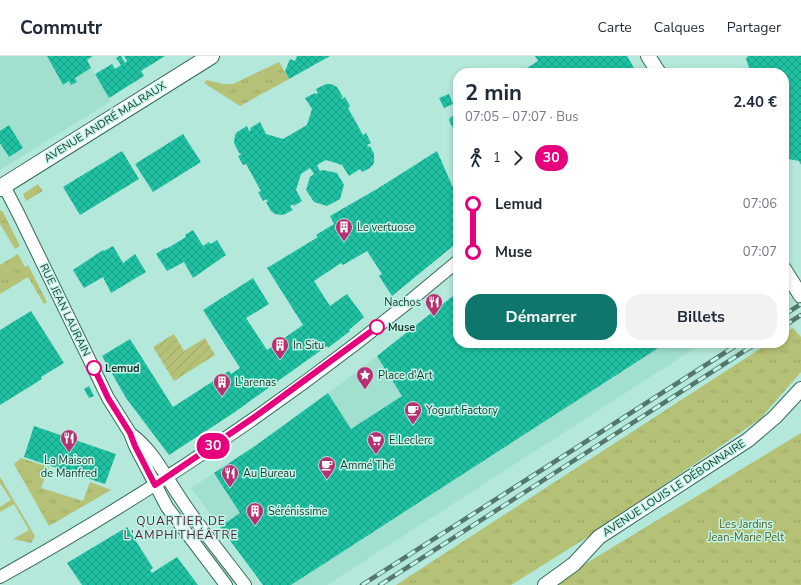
<!DOCTYPE html>
<html lang="fr">
<meta charset="utf-8">
<style>
:root{--surface:#fff;--page:#f2f2f3;--text:#1f2937;--muted:#747a83;--line:#e0e1e3;--accent:#0f766e}
body{margin:0;font-family:"Nunito Sans",sans-serif;background:var(--page);color:var(--text);height:100vh;display:flex;flex-direction:column;font-size:15px;white-space:nowrap}
*{box-sizing:border-box;margin:0}
p{font-size:13px;color:var(--muted)}
.icon{flex:none;width:22px;height:22px;fill:none;stroke:currentColor;stroke-width:2;stroke-linecap:round;stroke-linejoin:round}
.map{position:relative;flex:1;overflow:hidden}
.drawer{position:absolute;left:453px;top:12px;width:336px;height:280px;display:flex;flex-direction:column;background:var(--surface);border-radius:16px;box-shadow:0 2px 6px #0003}
.drawer>*{flex:none}
.badge{padding:0 8px;border-radius:13px;font-size:14px;line-height:26px}
.map>.badge{position:absolute;translate:-50% -50%;box-shadow:0 0 0 2px #fff}
.legs{display:flex;align-items:center;gap:6px;height:44px;padding:0 12px;font-size:13px}
.legs p{margin-inline-start:auto}
.overview{display:flex;align-items:center;justify-content:space-between;height:68px;padding:0 12px}
h1{font-size:22px;font-weight:700;line-height:30px}
.action{display:flex;gap:8px;margin-top:auto;padding:8px 12px}
.action a{flex:1;height:46px;border-radius:16px;background:var(--accent);color:#fff;font-size:16px;font-weight:700;line-height:46px;text-align:center}
.action a+a{background:var(--page);color:var(--text)}
ul{padding:0 12px;list-style:none}
li{display:flex;align-items:center;gap:14px;height:48px;font-size:15px}
li i{display:grid;place-items:center;width:6px;height:100%;margin:0 5px;background:currentColor}
li i::after{content:'';width:10px;height:10px;margin:-5px;border:3px solid;border-radius:50%;background:var(--surface)}
li p{margin-inline-start:auto}
li:first-child i{background:linear-gradient(#0000 50%,currentColor 0)}
li:last-child i{background:linear-gradient(currentColor 50%,#0000 0)}
header{display:flex;align-items:center;gap:24px;box-sizing:border-box;height:56px;padding:0 20px;background:var(--surface);border-bottom:1px solid var(--line)}
header strong{font-size:19px}
nav{display:flex;gap:22px;margin-inline-start:auto;font-size:14px}
.map>svg:first-child{display:block}
.built{fill:#a1e0cf}
.grass{fill:url(#grass-tufts)}
.garden{fill:url(#garden-furrows)}
.building{fill:url(#building-cross-hatch)}
.lines{fill:none;stroke-linecap:round;stroke-linejoin:round}
.minor-casing{stroke:#386a5d;stroke-width:14}
.tertiary-casing{stroke:#386a5d;stroke-width:16}
.secondary-casing{stroke:#386a5d;stroke-width:18}
.minor{stroke:#fff;stroke-width:12}
.tertiary{stroke:#fff;stroke-width:14}
.secondary{stroke:#fff;stroke-width:16}
.rail-casing{stroke:#55766d;stroke-width:4.5}
.rail{stroke:#c0f6e7;stroke-width:3;stroke-dasharray:9;stroke-linecap:butt}
.line-1-casing{stroke:#fff;stroke-width:9}
.line-1{stroke:#e6007e;stroke-width:6}
.stop-1-dot{fill:#fff;stroke:#e6007e;stroke-width:2}
.labels{text-anchor:middle;dominant-baseline:central;stroke-width:3;stroke-linejoin:round;paint-order:stroke}
.street-label{font-size:11px;fill:#1f342f;stroke:#c0f6e7}
.poi-label{font-size:11px;fill:#1f342f;stroke:#c0f6e7;text-anchor:start}
.stop-label{font-size:11px;font-weight:bold;fill:#1f342f;stroke:#c0f6e7;text-anchor:start}
.park-label{font-size:11px;fill:#555c26;stroke:#c0f6e7}
.neighbourhood-label{font-size:12px;letter-spacing:1px;fill:#591836;stroke:#c0f6e7}
</style>
<header>
<strong>Commutr</strong>
<nav><a>Carte</a><a>Calques</a><a>Partager</a></nav>
</header>
<div class="map">
<svg width="801" height="529" viewBox="0 0 801 529">
<defs>
<pattern id="grass-tufts" width="24" height="20" patternUnits="userSpaceOnUse"><rect width="24" height="20" fill="#b5c176"/><path d="M3 7l-1-3M5 7V3M7 7l1-3M15 17l-1-3M17 17v-4M19 17l1-3" fill="none" stroke="#9ba666"/></pattern>
<pattern id="garden-furrows" width="10" height="10" patternUnits="userSpaceOnUse"><rect width="10" height="10" fill="#b5c176"/><path d="M-1 1l2-2M0 10L10 0M9 11l2-2" fill="none" stroke="#9ba666"/></pattern>
<pattern id="building-cross-hatch" width="8" height="8" patternUnits="userSpaceOnUse"><rect width="8" height="8" fill="#20c1a3"/><path d="M0 0l8 8M0 8l8-8" fill="none" stroke="#1b9e85"/></pattern>
</defs>
<rect width="100%" height="100%" fill="#b3e8da"/>
<path class="built" d="M0,0H84L111,45L0,114Z
M458,236V287H703L327,529H263L191,432L255,390L317,346L377,300Z"/>
<path class="grass" d="M279,6L289,23L240,50L204,27L207,24L223,28H233Z
M38,128L43,135L26,145L23,138Z
M0,154L3,156L20,190L15,193L0,168Z
M18,198L25,211L28,209L47,246L44,248L28,221L0,238V209Z
M793,272L801,281V316L760,363L591,479L511,529H396L769,287H784V277Z
M801,377V529H557L585,508Z
M21,402L49,411L41,432L83,445L90,426L111,434L49,470L14,408Z
M0,421L35,480L31,487L13,483L29,474L14,448L0,456V451L11,444L0,427Z"/>
<path class="garden" d="M174,278L184,295L205,282L215,299L174,325L153,291Z"/>
<path class="building" d="M47,0H93L87,4L91,12L75,22L77,26L71,29L69,25L63,29Z
M119,0H121L125,7L127,5L124,0H165L141,15L144,20L109,42L95,18L112,8L115,13L121,9L116,2Z
M297,0H330L289,23L285,15L290,3L295,5Z
M535,0H627L637,17H519L538,5Z
M748,0H801V109L799,105L784,102V17H751L746,3Z
M326,28H331L337,31L343,41L341,42L342,43L345,41L350,50L348,52L363,79L366,77L371,87L367,89L368,91L370,90L374,98V107L370,112L362,116L360,113L349,120L342,109L326,104L317,109L320,115L323,114L337,117L344,129L340,143L327,150L314,146L306,134L310,121L314,118L310,112L301,118L296,134L302,145L294,150L293,148L290,150L293,154L283,159L275,158L271,155L266,146H268L266,143L263,145L258,136L261,135L246,108L243,109L238,100L241,98V97H239L234,87L235,79L237,76L247,70L249,75L251,74L250,72L260,66L266,78L283,83L307,69L312,53L305,42L315,37L316,38L318,37L316,33Z
M449,38L453,48L444,52L439,42Z
M458,56V83L449,64L450,62Z
M9,69L23,92L9,101L0,87V75Z
M183,78L201,106L153,136L135,108Z
M122,95L139,123L80,159L63,131Z
M437,95L458,143V186L392,240L379,220L382,218L367,195L343,209L341,207L314,225L330,250L347,238L364,261L349,274L350,275L328,292L327,290L232,358L169,399L126,342L102,300L130,283L173,351L229,315L231,318L240,312L203,254L253,222L269,248L246,262L267,294L303,269L267,212L318,181L316,179L334,168L330,160L377,133Z
M193,174L203,190L209,186L211,188L217,184L226,199L193,222L184,206L167,215L156,198L165,192L166,193L186,181L185,179Z
M113,190L123,207L135,198L146,216L111,237L103,221L84,232L73,214L103,194L104,195Z
M458,236V287H666L291,529H263L220,471L240,457L214,417L255,390L328,337L351,373L402,340L377,300Z
M31,255L64,307L41,321L42,323L0,349V274Z
M89,330L94,340L89,342L84,333Z
M34,370L116,398L105,428L24,401Z
M127,471L153,512L150,514L152,517L177,501L198,529H82L67,507Z"/>
<g class="lines">
<g class="minor-casing">
<path id="minor" d="M4,130L19,159L108,342L130,377L135,390L167,451L226,529
M131,378C153,394 164,418 179,440C199,471 223,500 245,529
M0,521C162,431 317,325 458,205"/>
</g>
<g class="tertiary-casing">
<path id="tertiary" d="M648,0L659,17
M784,213L801,240
M545,529L574,508L599,481L748,384L775,361L801,333"/>
</g>
<g class="secondary-casing">
<path id="secondary" d="M0,132L211,0"/>
</g>
<use href="#minor" class="minor"/>
<use href="#tertiary" class="tertiary"/>
<use href="#secondary" class="secondary"/>
<g class="rail-casing">
<path id="rail" d="M784,259L801,248
M784,270L801,259
M362,529L740,287
M380,529L757,287"/>
</g>
<use href="#rail" class="rail"/>
</g>
<g class="lines">
<g class="line-1-casing">
<path id="line-1" d="M94,312L108,342L130,377L135,390L155,429L256,360L377,271"/>
</g>
<use href="#line-1" class="line-1"/>
</g>
<defs>
<g id="building-pin" transform="scale(0.9)"><path d="M0 17L-7.5 6A9.5 9.5 0 1 1 7.5 6Z" fill="#b73071" stroke="#c0f6e7"/><path d="M-4-6H4V6H1V3H-1V6H-4ZM-2.5-4.3h1.7v1.8h-1.7ZM.8-4.3h1.7v1.8H.8ZM-2.5-1h1.7V.8h-1.7ZM.8-1h1.7V.8H.8Z" fill="#fff"/></g>
<g id="restaurant-pin" transform="scale(0.9)"><path d="M0 17L-7.5 6A9.5 9.5 0 1 1 7.5 6Z" fill="#b73071" stroke="#c0f6e7"/><path d="M-5-6h1v4h1v-4h1v4h1v-4h1v5L-1.5 .5V6h-2V.5L-5-1ZM5-6V6H3V1.5H1.5Q1.5-4 5-6Z" fill="#fff"/></g>
<g id="sight-pin" transform="scale(0.9)"><path d="M0 17L-7.5 6A9.5 9.5 0 1 1 7.5 6Z" fill="#b73071" stroke="#c0f6e7"/><path d="M0-6L1.8-2.2L6-1.7L2.9 1.2L3.7 5.4L0 3.3L-3.7 5.4L-2.9 1.2L-6-1.7L-1.8-2.2Z" fill="#fff"/></g>
<g id="cafe-pin" transform="scale(0.9)"><path d="M0 17L-7.5 6A9.5 9.5 0 1 1 7.5 6Z" fill="#b73071" stroke="#c0f6e7"/><path d="M-5.5-4.5H6V0H3Q3 3.5 0 3.5H-2.5Q-5.5 3.5-5.5 0ZM3-3.2v2h1.7v-2ZM-6 4.5H4V6H-6Z" fill="#fff"/></g>
<g id="supermarket-pin" transform="scale(0.9)"><path d="M0 17L-7.5 6A9.5 9.5 0 1 1 7.5 6Z" fill="#b73071" stroke="#c0f6e7"/><path d="M-6-5.5h2.5l.6 2H6L4.5 2H-2.5L-4.4-4H-6ZM-1.5 3.2a1.3 1.3 0 1 0 .1 0ZM3 3.2a1.3 1.3 0 1 0 .1 0Z" fill="#fff"/></g>
</defs>
<g fill-rule="evenodd">
<use href="#building-pin" x="344" y="171"/>
<use href="#restaurant-pin" x="434" y="246"/>
<use href="#building-pin" x="280" y="289"/>
<use href="#sight-pin" x="365" y="319"/>
<use href="#building-pin" x="222" y="326"/>
<use href="#cafe-pin" x="413" y="354"/>
<use href="#restaurant-pin" x="69" y="382"/>
<use href="#supermarket-pin" x="376" y="384"/>
<use href="#cafe-pin" x="327" y="409"/>
<use href="#restaurant-pin" x="230" y="417"/>
<use href="#building-pin" x="255" y="455"/>
</g>
<g class="stop-1-dot">
<circle cx="377" cy="271" r="7"/>
<circle cx="94" cy="312" r="7"/>
</g>
<g class="labels">
<g class="street-label">
<text transform="translate(105 66) rotate(-32)">AVENUE ANDRÉ MALRAUX</text>
<text transform="translate(65 254) rotate(64)">RUE JEAN LAURAIN</text>
<text transform="translate(674 432) rotate(-33)">AVENUE LOUIS LE DÉBONNAIRE</text>
</g>
<g class="poi-label">
<text x="357" y="171">Le vertuose</text>
<text x="421" y="246" text-anchor="end">Nachos</text>
<text x="293" y="289">In Situ</text>
<text x="378" y="319">Place d'Art</text>
<text x="235" y="326">L'arenas</text>
<text x="426" y="354">Yogurt Factory</text>
<text x="389" y="384">E.Leclerc</text>
<text x="69" y="404" text-anchor="middle">La Maison<tspan x="69" dy="13">de Manfred</tspan></text>
<text x="340" y="409">Ammé Thé</text>
<text x="243" y="417">Au Bureau</text>
<text x="268" y="455">Sérénissime</text>
</g>
<g class="stop-label">
<text x="388" y="271">Muse</text>
<text x="105" y="312">Lemud</text>
</g>
<g class="park-label">
<text x="746" y="468">Les Jardins<tspan x="746" dy="13">Jean-Marie Pelt</tspan></text>
</g>
<g class="neighbourhood-label">
<text x="181" y="465">QUARTIER DE<tspan x="181" dy="14">L'AMPHITHÉÂTRE</tspan></text>
</g>
</g>
</svg>
<b class="badge" style="left:213px;top:390px;background:#e6007e;color:#fff">30</b>
<section class="drawer">
<div class="overview"><div><h1>2 min</h1><p>07:05 – 07:07 · Bus</p></div><b>2.40 €</b></div>
<div class="legs"><svg class="icon" aria-label="walk" viewBox="0 0 24 24"><circle cx="13" cy="4" r="2"/><path d="M13 8l-2 6 4 7M11 14l-3 7M7 12l3-4h3l4 4"/></svg>1<svg class="icon" aria-label="forward" viewBox="0 0 24 24"><path d="M9 5l7 7-7 7"/></svg><b class="badge" style="background:#e6007e;color:#fff">30</b></div>
<ul>
<li><i style="color:#e6007e"></i><b>Lemud</b><p>07:06</p></li>
<li><i style="color:#e6007e"></i><b>Muse</b><p>07:07</p></li>
</ul>
<div class="action"><a>Démarrer</a><a>Billets</a></div>
</section>
</div>
